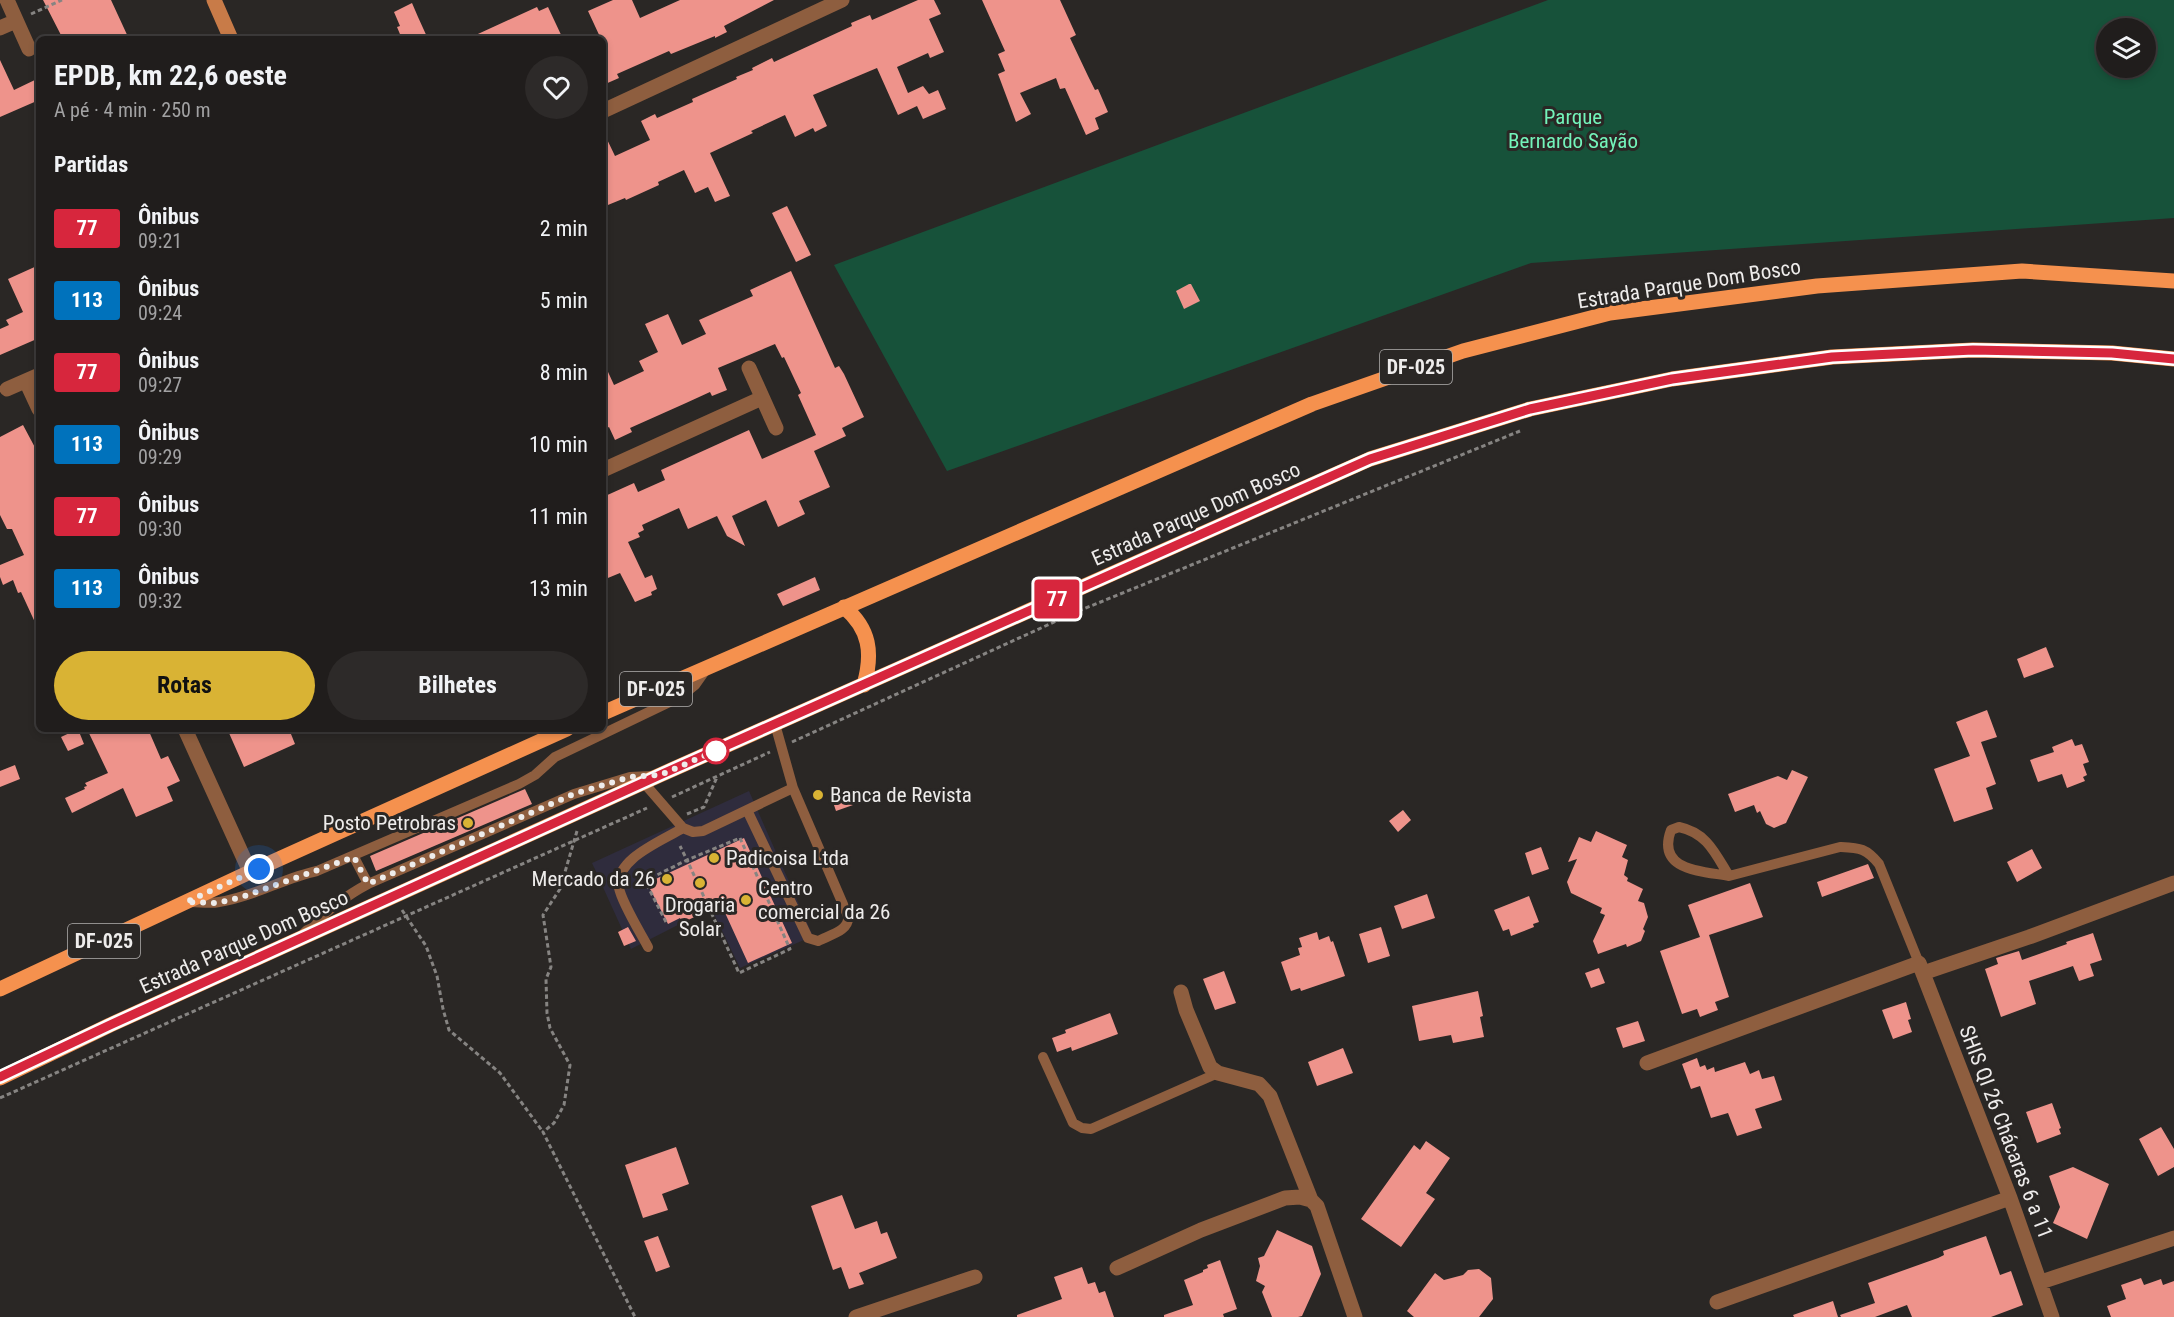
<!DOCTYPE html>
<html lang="pt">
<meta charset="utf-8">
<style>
:root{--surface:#201d1c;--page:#2d2a29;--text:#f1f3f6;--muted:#a2a2a3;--line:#3d3b3b;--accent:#d9b334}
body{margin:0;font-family:"Roboto Condensed",sans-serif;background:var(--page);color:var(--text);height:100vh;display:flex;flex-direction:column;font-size:22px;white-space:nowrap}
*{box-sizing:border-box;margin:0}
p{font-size:20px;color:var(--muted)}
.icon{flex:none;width:33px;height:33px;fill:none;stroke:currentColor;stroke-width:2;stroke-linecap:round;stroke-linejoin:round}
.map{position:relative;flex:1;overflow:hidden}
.details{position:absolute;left:36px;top:36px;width:570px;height:696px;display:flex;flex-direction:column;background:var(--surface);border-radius:9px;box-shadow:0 3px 9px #0003,0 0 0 2px var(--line)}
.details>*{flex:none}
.badge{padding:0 12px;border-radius:4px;font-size:21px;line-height:39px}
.controls{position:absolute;left:2096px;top:18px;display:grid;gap:12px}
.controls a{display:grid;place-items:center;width:60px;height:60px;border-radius:50%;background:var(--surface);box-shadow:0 3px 9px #0003,0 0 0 2px var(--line);font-size:30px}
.you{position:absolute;width:30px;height:30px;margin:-15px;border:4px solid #fff;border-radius:50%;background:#1a73e8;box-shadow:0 0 0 9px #1a73e833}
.map>.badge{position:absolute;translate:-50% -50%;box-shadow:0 0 0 3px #fff}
h2{padding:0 18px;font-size:22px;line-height:54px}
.round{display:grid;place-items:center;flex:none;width:63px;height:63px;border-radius:32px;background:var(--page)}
.summary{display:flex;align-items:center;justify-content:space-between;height:102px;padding:0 18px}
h1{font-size:28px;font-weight:700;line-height:45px}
.cta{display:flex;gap:12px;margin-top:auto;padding:12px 18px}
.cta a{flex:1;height:69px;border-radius:36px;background:var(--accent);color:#111;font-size:24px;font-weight:700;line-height:69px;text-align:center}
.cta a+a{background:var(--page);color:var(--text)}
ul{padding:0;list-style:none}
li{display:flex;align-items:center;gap:18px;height:72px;padding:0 18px}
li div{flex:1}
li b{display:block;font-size:22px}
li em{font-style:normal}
li .badge{min-width:66px;font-weight:700;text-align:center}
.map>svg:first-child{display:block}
.commercial{fill:#2f2c3d}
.green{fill:#17523a;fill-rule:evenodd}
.building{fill:#ee938b}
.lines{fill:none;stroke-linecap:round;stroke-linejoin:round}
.path{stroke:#868482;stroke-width:3;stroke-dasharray:4.5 3;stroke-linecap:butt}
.lane{stroke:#8e5e3f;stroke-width:10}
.street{stroke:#8e5e3f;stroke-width:15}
.secondary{stroke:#c87b48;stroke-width:15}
.primary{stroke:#f5914e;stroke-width:15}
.line-casing{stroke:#fff;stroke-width:14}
.line{stroke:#d7263d;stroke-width:9}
.walk{stroke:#eeeceb;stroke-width:6;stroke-dasharray:0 10.8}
.stop-dot{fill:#fff;stroke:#d7263d;stroke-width:3}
.poi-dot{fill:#d9b334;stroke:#2a2725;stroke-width:2}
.labels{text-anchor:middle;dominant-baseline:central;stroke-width:6;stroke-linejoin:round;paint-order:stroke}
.shield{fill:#2a2725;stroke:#b3b1b0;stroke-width:1.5}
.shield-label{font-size:20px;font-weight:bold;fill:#eeeceb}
.park-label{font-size:21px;fill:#73f3ba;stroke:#2a2725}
.street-label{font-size:21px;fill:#eeeceb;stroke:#2a2725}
.poi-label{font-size:21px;fill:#eeeceb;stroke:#2a2725;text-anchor:start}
</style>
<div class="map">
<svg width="2174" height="1317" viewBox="0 0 2174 1317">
<rect width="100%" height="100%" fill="#2a2725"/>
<path class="commercial" d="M749,791L813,936L740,968L711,908L631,949L592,863Z"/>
<path class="green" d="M1548,0H2174V218L1531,263L947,471L834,265ZM2106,28H2145V68H2106Z"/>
<path class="building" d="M43,0H111L129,39H63Z
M613,0H632L640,18L680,0H774L724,26L727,32L715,38V36L671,54L669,51L617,74L619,78L603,85V39H601L588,11Z
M918,0H934L941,14L929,19L944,52L930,58L928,53L897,67L908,93L923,86L929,94L938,90L946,109L923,119L917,106L898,115L877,68L813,95L827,126L815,132L813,128L795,137L785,115L751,131L753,133L710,153L730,196L715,202L708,187L695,193L684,170L658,182L659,185L626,200L625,198L603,207V131L615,156L650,140L641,121L655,114L657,118L693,102L692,99L737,79L736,77L753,70L752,68L772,58L774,62L852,26L851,23L870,15L872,20Z
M982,0H1060L1076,35L1070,38L1088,76L1095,90L1098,89L1108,112L1095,118L1099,129L1086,135L1065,88L1060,89L1056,78L1020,93L1031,114L1016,122L998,74L1005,71L998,54L1005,51Z
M412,3L418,17L428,39H402L397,27L400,26L394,12Z
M537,7L539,11L548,7L563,39H467Z
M0,60L14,90L39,78V100L0,117Z
M787,206L811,255L796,262L772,213Z
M39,265V338L0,355V329L9,325L6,320L23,312L8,279Z
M791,271L835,368L839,366L844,374L864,417L842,428L846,436L814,451L830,487L799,501L805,514L778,527L766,500L732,516L745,546L727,536L717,516L688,529L679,508L642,525L644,530L638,533L640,537L628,542L645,578L652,575L657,589L651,592L652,595L635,602L620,573L603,580V497L634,483L638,492L665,480L661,470L749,430L762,459L816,435L798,395L801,393L784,357L782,358L775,344L718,368L727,390L712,396L710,392L686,403L630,428L632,432L615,440L609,427L603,430V361L614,385L644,371L639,361L658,352L645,324L668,314L682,345L706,334L699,320L753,296L750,290Z
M1189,284H1191L1200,301L1184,309L1176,291Z
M23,425L39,455V631L21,592L18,593L13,580L3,585L0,577V565L24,555L12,529H7L0,515V437Z
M815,577L820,590L783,606L777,594Z
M2046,647L2054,667L2024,678L2017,659Z
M1987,710L1997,737L1981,742L1996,784L1986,788L1993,809L1954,822L1934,769L1970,756L1956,722Z
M78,729L84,744L68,751L61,737Z
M87,729H148L161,759L168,756L180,781L167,787L173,801L136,817L123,788L72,813L65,798L85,789L84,787L87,786L85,783L108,773Z
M235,729H289L295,744L244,767L229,733Z
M2072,739L2075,746L2082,744L2089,762L2083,764L2087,775L2083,777L2085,781L2067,788L2062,774L2038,782L2030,760L2054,752L2052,747Z
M15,765L20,779L0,787V771Z
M1792,770L1808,777L1786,823L1774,828L1766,824L1760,811L1757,813L1754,805L1735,812L1728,794L1778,776L1787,780Z
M525,789L532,804L376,871L370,856Z
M847,791L853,805L836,811L831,796Z
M1403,810L1411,820L1398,832L1389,821Z
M1596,831L1627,845L1622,857L1628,860L1624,875L1628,878L1627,881L1643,889L1638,901L1644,903L1648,917L1643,929L1645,931L1641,941L1627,947L1626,944L1598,954L1593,941L1605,915L1600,913L1602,908L1571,893L1567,882L1577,859L1568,862L1579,837L1591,842Z
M744,838L792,943L748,963L721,904L682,923L680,918L668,924L647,883Z
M1541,847L1549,869L1532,875L1525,853Z
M2032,849L2042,868L2017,882L2007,862Z
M1868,864L1874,878L1822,897L1817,882Z
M1750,883L1763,917L1709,935L1729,997L1715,1002L1718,1010L1700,1017L1697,1009L1682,1014L1660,951L1700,937L1688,905Z
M1427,894L1435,918L1402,929L1394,906Z
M1529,896L1539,922L1533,924L1534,927L1511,936L1509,929L1503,931L1494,910Z
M628,927L636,941L624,946L618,932Z
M1381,927L1390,956L1368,963L1359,934Z
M1317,932L1319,940L1329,936L1331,942L1333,941L1345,976L1301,991L1300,988L1291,991L1281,962L1300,955L1298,948L1302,947L1299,938Z
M2093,933L2102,960L2090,964L2094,976L2079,981L2073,966L2029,981L2036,1004L2001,1017L1985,969L1998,964L1996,958L2019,951L2022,960L2067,944L2066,942Z
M1599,968L1605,983L1591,988L1585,973Z
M1224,971L1236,1003L1215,1010L1203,979Z
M1478,991L1483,1016L1480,1017L1484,1037L1453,1043L1451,1035L1419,1041L1412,1006Z
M1906,1002L1911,1019L1908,1020L1912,1032L1893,1039L1882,1010Z
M1110,1013L1118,1034L1072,1051L1071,1047L1057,1052L1052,1038L1066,1033L1065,1030Z
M1638,1021L1645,1041L1623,1048L1616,1028Z
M1343,1048L1353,1073L1317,1086L1308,1062Z
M1697,1058L1700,1067L1705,1065L1707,1070L1714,1067L1715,1072L1745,1062L1750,1074L1759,1070L1762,1079L1774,1076L1782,1100L1755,1109L1762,1128L1737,1136L1728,1113L1711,1118L1700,1086L1691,1089L1682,1064Z
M2052,1103L2061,1128L2059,1129L2061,1134L2037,1143L2026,1112Z
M2161,1127L2174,1149V1167L2158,1176L2139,1139Z
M1426,1141L1450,1158L1426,1193L1435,1199L1401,1247L1361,1219L1414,1145L1420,1150Z
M676,1147L689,1184L662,1194L668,1210L643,1218L625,1165Z
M2073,1167L2109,1184L2087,1239L2053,1223L2060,1207L2049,1176Z
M842,1195L855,1229L877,1221L881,1234L887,1232L897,1258L859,1273L864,1284L849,1289L841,1267L833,1270L811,1206Z
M1277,1230L1312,1246L1321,1274L1302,1316L1298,1317H1272L1262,1292L1265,1286L1256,1281L1260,1266L1258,1258L1264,1256Z
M658,1236L670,1267L656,1272L644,1241Z
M1986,1236L2000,1275L2011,1271L2023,1305L1991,1317H1912L1907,1305L1875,1317H1841L1840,1315L1875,1303L1868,1283L1938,1258L1944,1255L1943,1251Z
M1220,1260L1237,1309L1223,1314L1224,1317H1164V1315L1193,1305L1184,1280L1203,1272V1270L1208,1268L1207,1265Z
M1082,1267L1088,1284L1095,1282L1099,1293L1105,1291L1114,1317H1017V1315L1062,1299L1054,1277Z
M1479,1269L1491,1278L1493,1299L1479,1317H1414L1407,1311L1435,1273L1444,1280L1463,1275L1468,1270Z
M2141,1278L2144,1285L2161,1279L2163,1285L2174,1281V1317H2111L2107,1306L2126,1299L2121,1285Z
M1833,1301L1838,1317H1794L1793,1315Z"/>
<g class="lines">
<path class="path" d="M31,14L62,0
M792,742L1076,612L1520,431
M672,797L770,752
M687,814L704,807L717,777
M577,831L560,889L543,915L551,967L546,979L547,1013L550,1028L570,1065L564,1105L554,1123L543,1132L635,1317
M740,838L790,949L739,973L687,860Z
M562,882L605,878
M402,910L426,946L437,976L443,1009L449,1030L500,1073L543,1132
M666,922L645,881L687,860L680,846
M0,1098L647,808"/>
<path class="lane" d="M644,783L683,828L693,832L703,831L793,788
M747,810L808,938L818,941C829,935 850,931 848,916L793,788L775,724
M1679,827C1707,833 1715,853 1729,876C1702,871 1656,871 1671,830Z
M354,857L368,884L574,794L630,777L651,776
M1729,876L1840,847C1860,848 1866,848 1879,864L1919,963
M191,902C200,902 210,904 219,902C253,897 284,878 317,871L519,784L535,775L555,757L680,697L695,685L707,668
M304,933C324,913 343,897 368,884
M648,947C640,932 622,903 619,888C614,859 662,841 683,828
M1043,1057L1073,1123L1082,1128L1091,1129L1218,1073"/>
<path class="street" d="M7,0L29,49
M0,28L16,21
M603,111L842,0
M749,368L776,428
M26,381L39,409
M7,389L39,375
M603,470L762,398
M185,729L250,872
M1923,973L2029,937L2174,883
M1181,992L1186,1010L1210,1067L1218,1073L1259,1084L1270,1096L1311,1200L1317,1206L1355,1317
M1647,1063L1919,963L2010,1198L2052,1317
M1117,1268L1201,1230L1285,1198L1300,1197L1311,1200
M2041,1282L2174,1238
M1717,1302L2010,1198
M856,1317L975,1277"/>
<path class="secondary" d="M214,0L231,39"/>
<path class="primary" d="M844,607C870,629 873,653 864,685
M603,713L1312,404L1463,351L1610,313L1817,286L2022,271L2174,281
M0,989L250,872L567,729
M0,1078L110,1025L660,775L1370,459L1530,409L1672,379L1832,357L1973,350L2112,353L2174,359"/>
</g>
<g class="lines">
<g class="line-casing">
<path id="line" d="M0,1077L110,1025L660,775L1370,459L1530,409L1672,379L1832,357L1973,350L2112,353L2174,359"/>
</g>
<use href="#line" class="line"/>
<path class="walk" d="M259,869L186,902L217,903L242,897L354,857L368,884L574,794L630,777L660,775L718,750L716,751"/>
</g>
<circle class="stop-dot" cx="716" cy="751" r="12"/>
<g class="poi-dot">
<circle cx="818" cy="795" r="6"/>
<circle cx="468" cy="823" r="6"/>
<circle cx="714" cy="858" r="6"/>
<circle cx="667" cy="879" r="6"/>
<circle cx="700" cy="883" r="6"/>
<circle cx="746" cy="900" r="6"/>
</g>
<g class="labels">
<g class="shield">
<rect x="1380" y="350" width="72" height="34" rx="4.5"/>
<rect x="620" y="672" width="72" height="34" rx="4.5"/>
<rect x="68" y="924" width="72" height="34" rx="4.5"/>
</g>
<g class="shield-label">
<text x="1416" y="367">DF-025</text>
<text x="656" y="689">DF-025</text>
<text x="104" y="941">DF-025</text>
</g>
<g class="park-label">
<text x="1573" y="117">Parque<tspan x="1573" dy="24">Bernardo Sayão</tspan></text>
</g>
<g class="street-label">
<text transform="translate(1689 284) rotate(-9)">Estrada Parque Dom Bosco</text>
<text transform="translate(1196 514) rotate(-24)">Estrada Parque Dom Bosco</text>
<text transform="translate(244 942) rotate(-24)">Estrada Parque Dom Bosco</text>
<text transform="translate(2006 1132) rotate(69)">SHIS QI 26 Chácaras 6 a 11</text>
</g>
<g class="poi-label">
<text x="830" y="795">Banca de Revista</text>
<text x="456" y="823" text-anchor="end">Posto Petrobras</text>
<text x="726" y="858">Padicoisa Ltda</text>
<text x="655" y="879" text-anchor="end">Mercado da 26</text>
<text x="758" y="888">Centro<tspan x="758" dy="24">comercial da 26</tspan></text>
<text x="700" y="905" text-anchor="middle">Drogaria<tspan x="700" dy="24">Solar</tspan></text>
</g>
</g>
</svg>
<div class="controls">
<a><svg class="icon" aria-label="layers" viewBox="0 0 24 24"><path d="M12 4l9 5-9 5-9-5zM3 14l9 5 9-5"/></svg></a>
</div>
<div class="you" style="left:259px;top:869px"></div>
<b class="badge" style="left:1057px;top:599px;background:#d7263d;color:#fff">77</b>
<section class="details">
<div class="summary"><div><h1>EPDB, km 22,6 oeste</h1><p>A pé · 4 min · 250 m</p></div><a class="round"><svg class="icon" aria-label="heart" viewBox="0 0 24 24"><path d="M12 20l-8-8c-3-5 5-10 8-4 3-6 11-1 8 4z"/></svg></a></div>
<h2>Partidas</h2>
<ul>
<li><span class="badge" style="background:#d7263d;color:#fff">77</span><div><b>Ônibus</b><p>09:21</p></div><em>2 min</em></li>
<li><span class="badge" style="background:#0072bc;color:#fff">113</span><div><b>Ônibus</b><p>09:24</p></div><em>5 min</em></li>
<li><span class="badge" style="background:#d7263d;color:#fff">77</span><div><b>Ônibus</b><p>09:27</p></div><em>8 min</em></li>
<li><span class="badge" style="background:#0072bc;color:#fff">113</span><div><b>Ônibus</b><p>09:29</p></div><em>10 min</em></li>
<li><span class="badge" style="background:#d7263d;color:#fff">77</span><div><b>Ônibus</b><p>09:30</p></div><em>11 min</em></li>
<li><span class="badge" style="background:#0072bc;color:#fff">113</span><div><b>Ônibus</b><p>09:32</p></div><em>13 min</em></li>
</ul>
<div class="cta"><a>Rotas</a><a>Bilhetes</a></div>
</section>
</div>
